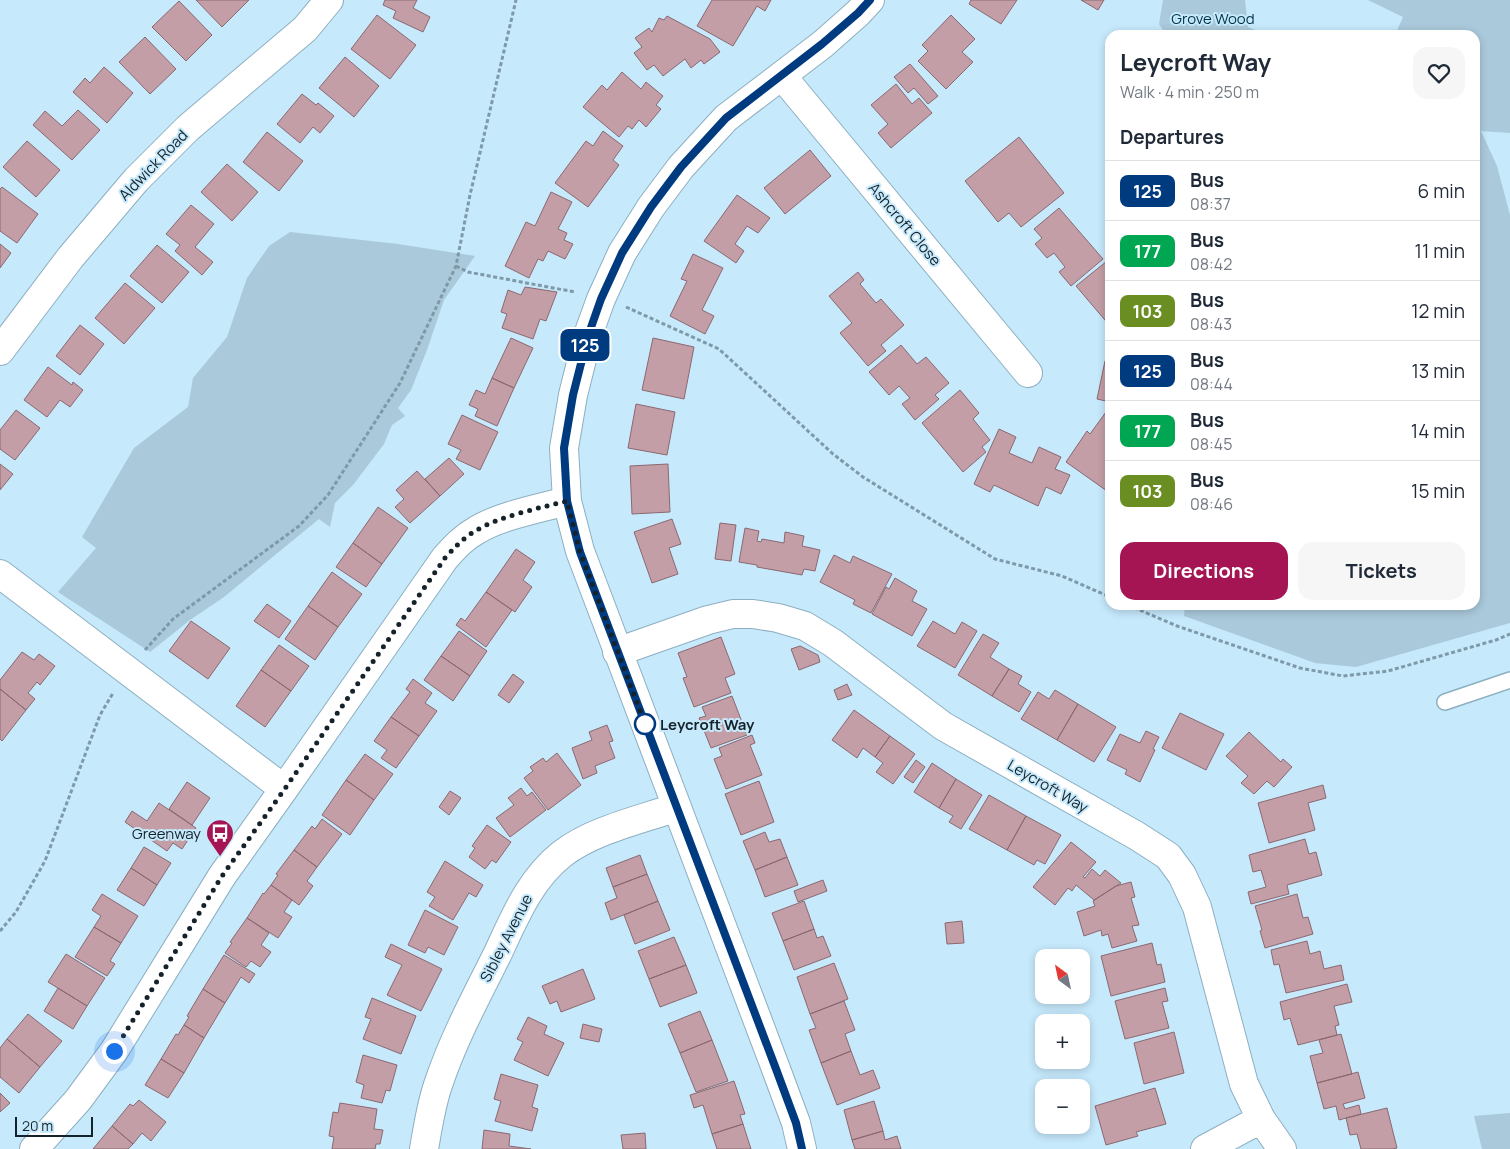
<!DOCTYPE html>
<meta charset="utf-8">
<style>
:root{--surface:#fff;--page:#f6f6f7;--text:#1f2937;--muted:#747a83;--line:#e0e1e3;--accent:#a51453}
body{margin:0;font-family:Manrope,sans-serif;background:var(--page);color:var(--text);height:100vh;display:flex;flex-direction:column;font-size:19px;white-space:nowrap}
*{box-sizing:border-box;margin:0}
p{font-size:16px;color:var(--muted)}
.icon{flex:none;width:28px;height:28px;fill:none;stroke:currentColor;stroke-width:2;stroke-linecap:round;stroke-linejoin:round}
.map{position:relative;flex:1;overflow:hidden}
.details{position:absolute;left:1105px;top:30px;width:375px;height:580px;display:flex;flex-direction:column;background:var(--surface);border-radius:15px;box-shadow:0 2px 8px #0003}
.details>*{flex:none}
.badge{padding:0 10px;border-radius:8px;font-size:18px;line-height:32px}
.needle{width:32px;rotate:327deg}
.tools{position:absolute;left:1035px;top:949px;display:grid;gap:10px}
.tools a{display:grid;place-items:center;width:55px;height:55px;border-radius:10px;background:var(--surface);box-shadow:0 2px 8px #0003;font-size:25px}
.scale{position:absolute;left:15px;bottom:12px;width:78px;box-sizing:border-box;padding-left:5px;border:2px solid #152229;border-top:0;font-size:14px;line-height:18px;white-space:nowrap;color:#152229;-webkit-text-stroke:4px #c6e9fc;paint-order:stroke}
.you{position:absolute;width:25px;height:25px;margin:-12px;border:4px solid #fff;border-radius:50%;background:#1a73e8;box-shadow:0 0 0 8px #1a73e833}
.map>.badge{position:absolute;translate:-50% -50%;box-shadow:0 0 0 2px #fff}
h2{padding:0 15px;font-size:19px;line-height:45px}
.round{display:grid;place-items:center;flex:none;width:52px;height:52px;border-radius:15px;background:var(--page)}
.head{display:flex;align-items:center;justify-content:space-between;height:85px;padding:0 15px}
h1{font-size:24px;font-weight:700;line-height:38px}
.button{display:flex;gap:10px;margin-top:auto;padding:10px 15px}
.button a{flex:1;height:58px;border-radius:15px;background:var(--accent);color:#fff;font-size:20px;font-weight:700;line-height:58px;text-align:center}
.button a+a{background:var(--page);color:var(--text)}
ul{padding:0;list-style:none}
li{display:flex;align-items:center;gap:15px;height:60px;padding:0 15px;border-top:1px solid var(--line)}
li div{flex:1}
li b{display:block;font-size:19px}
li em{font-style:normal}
li .badge{min-width:55px;font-weight:700;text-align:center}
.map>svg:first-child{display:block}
.green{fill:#aac9da}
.building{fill:#c39ea6;stroke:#8b6871}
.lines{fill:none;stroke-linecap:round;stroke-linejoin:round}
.lane-casing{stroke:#8dafc1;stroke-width:18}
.street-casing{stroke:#8dafc1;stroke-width:30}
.path{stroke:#7e99a7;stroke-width:3;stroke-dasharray:4 2.5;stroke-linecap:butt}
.lane{stroke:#fff;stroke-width:15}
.street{stroke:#fff;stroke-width:28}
.line-casing{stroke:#fff;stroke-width:11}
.line{stroke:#003b80;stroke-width:8}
.walk{stroke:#152229;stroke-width:5;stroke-dasharray:0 9}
.stop-dot{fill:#fff;stroke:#003b80;stroke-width:2.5}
.labels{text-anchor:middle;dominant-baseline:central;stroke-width:4;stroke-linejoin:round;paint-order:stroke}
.park-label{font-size:15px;fill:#013347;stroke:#c6e9fc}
.street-label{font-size:15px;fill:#152229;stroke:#c6e9fc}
.stop-label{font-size:15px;font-weight:bold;fill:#152229;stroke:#c6e9fc;text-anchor:start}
.poi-label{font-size:15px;fill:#152229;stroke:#c6e9fc;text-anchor:end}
</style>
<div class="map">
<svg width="1510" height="1149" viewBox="0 0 1510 1149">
<rect width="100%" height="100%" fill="#c6e9fc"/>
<path class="green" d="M1163,0H1245L1248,27L1267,35H1166L1159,24Z
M1368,0H1510V133L1481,131L1497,166L1510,215V623L1356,667L1315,663L1184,616L1185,605H1475V35H1395L1403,17Z
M290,232L398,244L475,256L444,300L427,350L411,390L398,408L405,416L392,425L384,444L353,485L335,503L330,527L319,519L224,597L190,620L150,652L58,592L96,548L82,537L134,448L188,407L193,378L227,337L247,278L269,246Z
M1510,1113V1149H1482L1474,1116Z"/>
<path class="building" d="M196,0H249L222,27Z
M385,0H417L413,8L430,17L423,32L393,18L396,11L383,5Z
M712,0H771L765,11L757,6L733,46L697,26Z
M971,0H1017L1001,24L969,4Z
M1081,0H1104L1098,10Z
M179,1L212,35L186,61L152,27Z
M377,15L416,45L390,79L351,49Z
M951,15L975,39L962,52L973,62L946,89L918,61L928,51L922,45Z
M667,16L710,39L720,52L704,64L701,60L691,68L685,59L663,76L654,65L647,70L634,53L642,47L635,38L649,28L652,32L659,18L664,20Z
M145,37L176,69L150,94L119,62Z
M345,57L379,86L354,117L319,88Z
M910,64L938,96L928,104L914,88L908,93L894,77Z
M104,67L133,93L107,123L73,92L85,78L90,83Z
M622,72L641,89L646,82L663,96L656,105L661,109L646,127L639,120L632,129L628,126L619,137L583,107L602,85L607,90Z
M896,84L912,104L919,98L932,113L891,148L878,133L888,124L871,105Z
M302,94L316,105L318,103L334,116L320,133L313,127L300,143L277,124Z
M78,110L100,130L72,160L33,125L45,111L62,126Z
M603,131L623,146L613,160L619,165L588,207L555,183L586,141L593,146Z
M267,132L303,161L279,191L243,162Z
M1019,137L1064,193L1021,227L1009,213L998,222L965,181Z
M27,141L60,170L36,197L3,167Z
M810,150L831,176L785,214L764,188Z
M227,164L258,192L232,221L201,192Z
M2,187L38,214L17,243L0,231V189Z
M551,192L572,202L558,229L567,233L564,240L573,244L565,259L548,251L543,261L538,259L529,278L505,266L526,222L535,226Z
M737,195L770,218L758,233L747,226L735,244L744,251L736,263L704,241Z
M191,205L214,224L195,247L213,262L202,275L175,251L180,245L166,234Z
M1059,208L1103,259L1071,286L1059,272L1065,267L1054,253L1047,258L1035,244L1042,238L1034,229Z
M0,244L11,253L0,268Z
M157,245L189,272L162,303L130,276Z
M693,254L723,268L702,310L714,316L705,334L670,316L687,281L681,279Z
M1107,261L1110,265V326L1076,286Z
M858,272L864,280L860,284L876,303L881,299L904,325L881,345L886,351L868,366L840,333L852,323L829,296Z
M125,283L155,308L124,344L95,318Z
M525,287L557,292L546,321L540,319L533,339L502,328L507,314L501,312L508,290L521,295Z
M80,325L104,344L80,375L56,356Z
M511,338L533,348L514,388L492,378Z
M653,338L694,347L684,399L642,390Z
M901,345L917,364L926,357L949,383L935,395L939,399L915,420L902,404L910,398L899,386L889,395L869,372Z
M1105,361L1110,363V402L1097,399Z
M48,367L72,385L73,382L83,390L70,407L60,400L47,417L24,400Z
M492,378L514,388L497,426L475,416L478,409L469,405L476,390L485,394Z
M960,390L979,413L973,419L990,440L982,447L986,452L963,472L922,423Z
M636,404L675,412L667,455L628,448Z
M16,410L40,428L15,460L0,449V430Z
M1106,412L1110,415V488L1107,491L1066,462L1087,431L1090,434Z
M462,415L498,432L480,470L456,459L461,450L448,444Z
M999,429L1016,437L1009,453L1032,463L1039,447L1061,457L1055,469L1070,475L1061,494L1046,487L1038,506L994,485L990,492L974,484Z
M449,458L464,474L440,496L425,479Z
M0,464L13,474L0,490Z
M668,464L670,512L632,514L630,466Z
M417,471L440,496L410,523L395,507L404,499L396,490Z
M378,507L408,528L382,564L353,543Z
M672,519L681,544L669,548L678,574L652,583L634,532Z
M720,523L736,525L731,561L715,559Z
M745,528L759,531L757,541L761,542L762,539L784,543L785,532L804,536L802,546L820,550L815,571L804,569L802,575L757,567V565L739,562Z
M353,543L382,564L366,587L336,567Z
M516,549L535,562L523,580L532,587L515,612L486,592Z
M834,555L850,563L853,556L892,574L871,613L853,604L855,600L820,582Z
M332,572L362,594L338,627L308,606Z
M895,578L917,591L912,601L927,609L912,636L872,614L886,587L889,589Z
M486,592L512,610L486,647L456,625L461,618L465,621Z
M267,604L291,621L279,638L254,621Z
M308,606L338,627L315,660L285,639Z
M191,621L230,648L208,679L169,651Z
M933,621L955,634L962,622L977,631L955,668L917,646Z
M459,631L487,651L470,676L441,656Z
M983,634L999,643L990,657L1009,669L992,696L958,675Z
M721,637L735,674L725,678L731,693L694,707L683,678L687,677L678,653Z
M279,645L309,666L291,691L261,670Z
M800,646L818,655L820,662L799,670L791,649Z
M22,652L34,660L39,654L55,666L40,685L37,682L28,693L35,699L26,710L0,689V680Z
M441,656L470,676L453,701L424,680Z
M1009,669L1022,676L1018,684L1031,692L1019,712L992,696Z
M261,670L291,691L265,727L236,706Z
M513,674L524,682L509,703L498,695Z
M413,679L432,693L425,703L437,711L419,736L391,717L410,692L406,689Z
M847,684L852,695L838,700L834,690Z
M0,689L26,710L2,741L0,739Z
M1055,690L1078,704L1057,740L1021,719L1038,692L1049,699Z
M732,696L747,735L711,748L699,718L706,716L702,707Z
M1078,704L1116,727L1094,762L1057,740Z
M854,710L890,736L875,757L863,748L857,758L832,740Z
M1180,713L1224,734L1206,770L1162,748Z
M391,717L419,736L396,768L381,758L387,750L374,741Z
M607,725L613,741L609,742L615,758L595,766L597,773L583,779L572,748L592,740L589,732Z
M1146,731L1159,737L1153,749L1155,750L1140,782L1125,774L1127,770L1107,760L1120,734L1140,743Z
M1249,732L1281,762L1283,759L1292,767L1274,787L1267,781L1254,794L1241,783L1248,776L1226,756Z
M752,735L755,743L750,745L762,775L726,789L714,759L722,756L719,748Z
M890,736L915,754L893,784L876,772L883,763L875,757Z
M557,753L581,785L548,810L524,778L533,771L530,767L543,758L546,762Z
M365,754L393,774L374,800L346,780Z
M916,760L925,767L913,783L904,777Z
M932,763L956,779L939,808L914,792Z
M956,779L982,795L961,829L949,822L953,816L939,808Z
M346,780L374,800L350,835L322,815Z
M759,781L774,822L741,835L725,794Z
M187,782L210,798L192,825L169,809Z
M1323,785L1326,798L1308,803L1315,830L1269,843L1258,803Z
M521,788L527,796L532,792L546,810L510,837L496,818L514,805L508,798Z
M450,791L461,798L449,815L439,807Z
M989,795L1026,816L1007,850L969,829Z
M159,803L196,828L182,849L173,843L167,851L125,822L132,811L147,821Z
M1026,816L1061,835L1045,864L1037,860L1034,865L1007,850Z
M322,819L342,834L317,867L294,850L312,826L315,829Z
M487,825L511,842L496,863L492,860L485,869L469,857L475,848L472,846Z
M765,832L769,842L780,839L787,857L755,870L743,841Z
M1305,839L1309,854L1316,852L1322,875L1287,885L1289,894L1251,904L1248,892L1266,887L1261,870L1253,872L1249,855Z
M1071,842L1096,862L1083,877L1085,878L1092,869L1100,876L1105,870L1121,883L1094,900L1076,885L1072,891L1068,888L1055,905L1033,887Z
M144,847L171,863L157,885L131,868Z
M294,850L317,867L307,881L313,886L299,905L271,885L278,875L276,874Z
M640,855L647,874L613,887L606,868Z
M787,857L798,885L765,897L755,870Z
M445,861L483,885L476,897L469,893L453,920L429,906L435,897L427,892Z
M131,868L157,885L144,906L117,890Z
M647,874L658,901L611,920L605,903L617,898L613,887Z
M823,880L827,891L798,902L794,891Z
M1131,882L1135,897L1131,898L1139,925L1132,926L1137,941L1112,948L1108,934L1102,936L1101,930L1084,936L1077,912L1095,906L1093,901L1116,886Z
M271,885L292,900L284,912L292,917L278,938L247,918L263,893L264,894Z
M102,894L138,916L121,943L94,927L101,916L92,910Z
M1297,894L1303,918L1308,917L1313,934L1265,948L1260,931L1262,930L1255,906Z
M658,901L670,930L635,944L624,915Z
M804,901L814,929L783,941L772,913Z
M425,910L458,927L444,955L428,947L425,953L408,945Z
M247,918L269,933L261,945L271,952L260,967L251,961L246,967L225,953L232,943L230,942Z
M962,921L964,943L947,944L945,923Z
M94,927L121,943L110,961L115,964L107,976L75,957Z
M814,929L817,938L823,936L831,956L794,970L783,941Z
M674,937L686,965L649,979L638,951Z
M1307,941L1310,954L1320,951L1324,969L1341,965L1344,980L1286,993L1279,964L1274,965L1271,950Z
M1152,943L1157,965L1161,964L1165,982L1111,996L1101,956Z
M391,944L442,969L421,1011L387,995L402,965L385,957Z
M66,954L105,978L87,1006L48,982Z
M224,955L255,974L249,983L241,977L225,1003L203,989Z
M834,963L848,999L810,1014L797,977Z
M686,965L697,993L660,1007L649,979Z
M583,969L595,999L561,1012L557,1001L550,1004L542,986Z
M1347,984L1352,1002L1334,1006L1339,1025L1335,1026L1337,1035L1298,1045L1290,1018L1284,1020L1280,1002Z
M58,988L87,1006L73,1029L44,1011Z
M1165,988L1168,1001L1162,1002L1169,1028L1125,1039L1115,1001Z
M203,989L225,1003L204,1038L184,1025L189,1017L187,1016Z
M372,998L416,1016L401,1054L363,1039L371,1019L365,1017Z
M844,1001L855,1030L845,1034L851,1051L821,1063L809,1030L816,1028L810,1014Z
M700,1011L712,1040L680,1053L668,1024Z
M28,1014L62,1041L40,1067L7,1039Z
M528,1017L547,1026L544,1034L564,1043L548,1076L514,1060L523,1042L517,1039Z
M583,1024L602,1029L599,1042L580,1038Z
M184,1025L204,1038L184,1073L161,1059L176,1034L178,1035Z
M1174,1032L1184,1073L1144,1084L1134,1043Z
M1341,1034L1352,1074L1317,1083L1310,1056L1323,1053L1319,1040Z
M7,1039L40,1067L19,1093L0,1077V1048Z
M712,1040L728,1081L696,1092L680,1053Z
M851,1051L860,1075L873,1070L880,1088L837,1105L821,1063Z
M363,1055L397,1065L390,1091L386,1090L382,1103L361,1098L364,1085L356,1082Z
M161,1059L184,1073L168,1098L145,1085Z
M1358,1072L1365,1098L1343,1104L1345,1109L1359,1105L1361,1114L1339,1120L1336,1106L1324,1109L1317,1083Z
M501,1074L538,1085L532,1107L538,1109L532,1131L495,1121L501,1101L494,1099Z
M734,1081L745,1114L740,1115L743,1124L712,1134L703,1105L694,1108L690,1095Z
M1155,1088L1166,1124L1136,1132L1138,1136L1106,1145L1095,1106Z
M0,1093L10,1103L0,1112Z
M139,1100L166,1122L151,1141L142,1133L133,1144L112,1126L130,1104L133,1106Z
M874,1101L883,1131L852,1140L844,1110Z
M340,1103L377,1109L374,1129L383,1130L380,1144H376L375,1149H332L334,1137L329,1136L333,1112L338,1113Z
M1387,1108L1397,1148L1392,1149H1361L1357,1134L1350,1135L1346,1118Z
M743,1124L751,1149H717L712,1134Z
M112,1126L133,1144L128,1149H93Z
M484,1130L510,1134L509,1146L531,1149H482Z
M883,1131L885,1140L897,1136L901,1149H855L852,1140Z
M645,1133L646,1149H623L621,1135Z"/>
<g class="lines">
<g class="lane-casing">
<path id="lane" d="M1445,702L1510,680"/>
</g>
<g class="street-casing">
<path id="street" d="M782,76L1028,373
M0,351L70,258L136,180L188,128L305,29L329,0
M0,574L284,789
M617,652L708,620L733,614H753L778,618L805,626L833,643L943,726L1137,836L1168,856L1182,875L1197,907L1244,1084L1261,1119L1282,1149
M34,1149L78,1100L114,1051L222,876L284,789L445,558C455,547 464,537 477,530C500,516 540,508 567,501
M424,1149C428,1127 431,1104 439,1082C454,1038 476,997 497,955C514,919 529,880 562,854C593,830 640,820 677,807
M802,1149L796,1123L776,1069L580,551L567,501L564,448L573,395L588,335L601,299L622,253L651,207L681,167L726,118L823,44L858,13L870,0
M1205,1149L1261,1119"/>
</g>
<path class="path" d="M456,266L468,272L575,292
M626,307L719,349L833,454L863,477L995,559L1062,576L1110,597
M1128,605L1177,626L1300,668L1343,676L1388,671L1496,640L1510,634
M145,650L173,619L299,526L328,495L400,383L456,266L470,195L516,0
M0,931L16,912L45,861L100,715L113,693"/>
<use href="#lane" class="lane"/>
<use href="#street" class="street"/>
</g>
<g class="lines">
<g class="line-casing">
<path id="line" d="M802,1149L796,1123L776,1069L580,552L567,501L564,448L573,395L588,336L601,299L622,253L651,207L681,167L726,118L822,44L858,13L870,0"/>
</g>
<use href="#line" class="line"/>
<path class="walk" d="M114,1051L222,876L284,790L445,558C455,547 464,537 477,530C500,516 540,508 567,501L580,552L645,724"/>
</g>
<defs>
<g id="bus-pin" transform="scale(1.4375)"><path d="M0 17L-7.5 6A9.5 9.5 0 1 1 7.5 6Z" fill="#a51453" stroke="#c6e9fc"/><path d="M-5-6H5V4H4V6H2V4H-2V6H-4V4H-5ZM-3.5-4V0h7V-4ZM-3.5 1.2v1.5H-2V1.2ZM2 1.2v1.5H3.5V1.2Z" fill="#fff"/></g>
</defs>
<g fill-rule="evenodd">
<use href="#bus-pin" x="220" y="833"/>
</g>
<circle class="stop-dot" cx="645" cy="724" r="10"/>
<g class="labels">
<g class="park-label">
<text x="1213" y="18">Grove Wood</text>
</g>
<g class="street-label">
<text transform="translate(153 165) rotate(-46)">Aldwick Road</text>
<text transform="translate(905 224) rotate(50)">Ashcroft Close</text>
<text transform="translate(1048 786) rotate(30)">Leycroft Way</text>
<text transform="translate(506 938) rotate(-63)">Sibley Avenue</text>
</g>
<g class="stop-label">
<text x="660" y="724">Leycroft Way</text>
</g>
<g class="poi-label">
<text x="201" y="833">Greenway</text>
</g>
</g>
</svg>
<div class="tools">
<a><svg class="needle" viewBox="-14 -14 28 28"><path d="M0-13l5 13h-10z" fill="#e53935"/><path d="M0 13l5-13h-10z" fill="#747a83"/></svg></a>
<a>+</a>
<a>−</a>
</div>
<div class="scale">20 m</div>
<div class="you" style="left:114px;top:1051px"></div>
<b class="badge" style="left:585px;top:345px;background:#003b80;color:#fff">125</b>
<section class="details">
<div class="head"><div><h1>Leycroft Way</h1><p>Walk · 4 min · 250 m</p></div><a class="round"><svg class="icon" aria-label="heart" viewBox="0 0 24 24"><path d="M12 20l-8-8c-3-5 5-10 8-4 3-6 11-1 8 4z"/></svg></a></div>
<h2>Departures</h2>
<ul>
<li><span class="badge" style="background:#003b80;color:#fff">125</span><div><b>Bus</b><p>08:37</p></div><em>6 min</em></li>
<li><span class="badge" style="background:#00a651;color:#fff">177</span><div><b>Bus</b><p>08:42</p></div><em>11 min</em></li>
<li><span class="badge" style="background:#6b8e23;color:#fff">103</span><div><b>Bus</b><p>08:43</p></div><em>12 min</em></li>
<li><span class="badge" style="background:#003b80;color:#fff">125</span><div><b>Bus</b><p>08:44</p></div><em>13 min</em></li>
<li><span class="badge" style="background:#00a651;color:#fff">177</span><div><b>Bus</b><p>08:45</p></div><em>14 min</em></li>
<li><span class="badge" style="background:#6b8e23;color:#fff">103</span><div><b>Bus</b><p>08:46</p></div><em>15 min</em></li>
</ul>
<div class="button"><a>Directions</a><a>Tickets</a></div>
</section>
</div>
